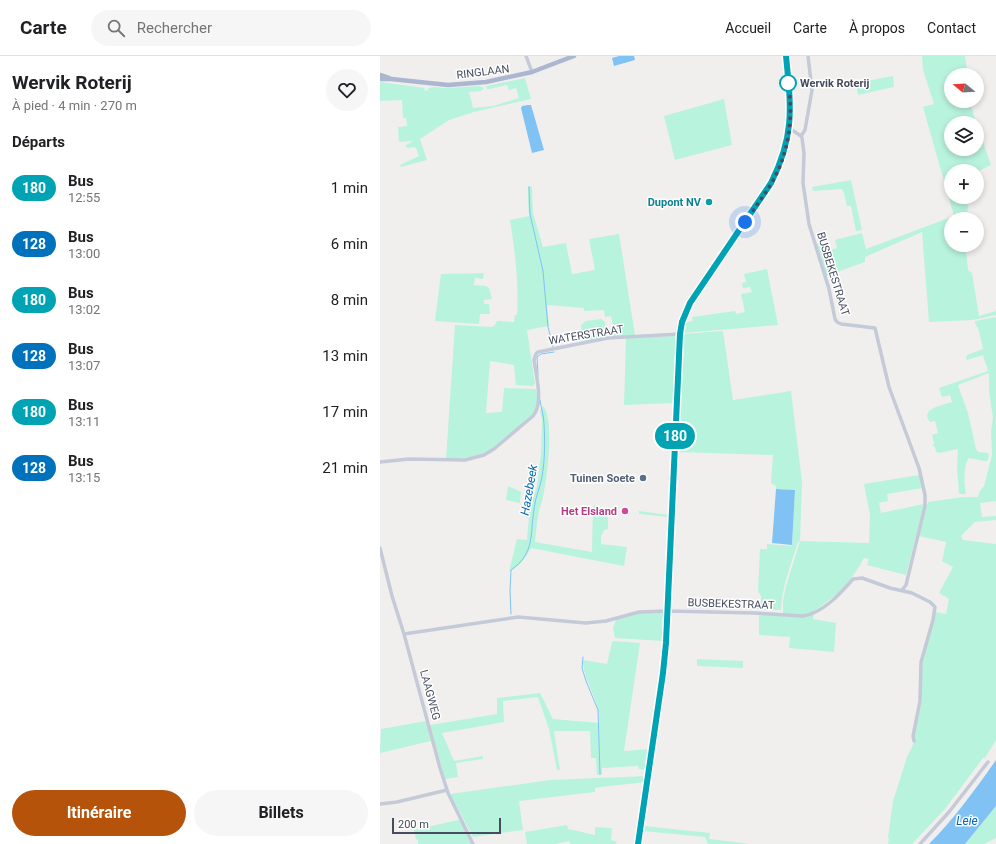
<!DOCTYPE html>
<html lang="fr">
<meta charset="utf-8">
<style>
:root{--surface:#fff;--page:#f6f6f6;--text:#202124;--muted:#757577;--line:#e0e0e0;--accent:#b45309}
body{margin:0;font-family:Roboto,sans-serif;background:var(--page);color:var(--text);height:100vh;display:flex;flex-direction:column;font-size:15px;white-space:nowrap}
*{box-sizing:border-box;margin:0}
p{font-size:13px;color:var(--muted)}
.icon{flex:none;width:22px;height:22px;fill:none;stroke:currentColor;stroke-width:2;stroke-linecap:round;stroke-linejoin:round}
.map{position:relative;flex:1;overflow:hidden}
.drawer{display:flex;flex-direction:column;background:var(--surface);width:380px}
.drawer>*{flex:none}
.badge{padding:0 8px;border-radius:13px;font-size:14px;line-height:26px}
.needle{width:26px;rotate:288deg}
.tools{position:absolute;left:564px;top:12px;display:grid;gap:8px}
.tools a{display:grid;place-items:center;width:40px;height:40px;border-radius:50%;background:var(--surface);box-shadow:0 2px 6px #0003;font-size:20px}
.scale{position:absolute;left:12px;bottom:10px;width:109px;box-sizing:border-box;padding-left:4px;border:2px solid #454c5e;border-top:0;font-size:11px;line-height:14px;white-space:nowrap;color:#454c5e;-webkit-text-stroke:3px #fff;paint-order:stroke}
.you{position:absolute;width:20px;height:20px;margin:-10px;border:3px solid #fff;border-radius:50%;background:#1a73e8;box-shadow:0 0 0 6px #1a73e833}
.map>.badge{position:absolute;translate:-50% -50%;box-shadow:0 0 0 2px #fff}
h2{padding:0 12px;font-size:15px;line-height:36px}
.round{display:grid;place-items:center;flex:none;width:42px;height:42px;border-radius:21px;background:var(--page)}
.headline{display:flex;align-items:center;justify-content:space-between;height:68px;padding:0 12px}
h1{font-size:19px;font-weight:700;line-height:30px}
.action{display:flex;gap:8px;margin-top:auto;padding:8px 12px}
.action a{flex:1;height:46px;border-radius:24px;background:var(--accent);color:#fff;font-size:16px;font-weight:700;line-height:46px;text-align:center}
.action a+a{background:var(--page);color:var(--text)}
ul{padding:0;list-style:none}
li{display:flex;align-items:center;gap:12px;height:56px;padding:0 12px}
li div{flex:1}
li b{display:block;font-size:15px}
li em{font-style:normal}
li .badge{min-width:44px;font-weight:700;text-align:center}
header{display:flex;align-items:center;gap:24px;box-sizing:border-box;height:56px;padding:0 20px;background:var(--surface);border-bottom:1px solid var(--line)}
header strong{font-size:19px}
nav{display:flex;gap:22px;margin-inline-start:auto;font-size:14px}
.search{width:280px;height:36px;background:var(--page);display:flex;align-items:center;gap:10px;box-sizing:border-box;padding:0 14px;border-radius:22px;color:var(--muted);font-size:15px}
main{display:flex;flex:1;min-height:0}
.map>svg:first-child{display:block}
.green{fill:#b8f3dd}
.water{fill:#81c2f5}
.lines{fill:none;stroke-linecap:round;stroke-linejoin:round}
.stream{stroke:#81c2f5;stroke-width:1}
.minor{stroke:#c4cad8;stroke-width:3.5}
.major{stroke:#abb6d0;stroke-width:4.5}
.line-casing{stroke:#fff;stroke-width:9}
.line{stroke:#00a3b4;stroke-width:6}
.walk{stroke:#454c5e;stroke-width:4;stroke-dasharray:0 7.2}
.stop-dot{fill:#fff;stroke:#00a3b4;stroke-width:2}
.culture-dot{fill:#0f9aa8;stroke:#fff;stroke-width:1.5}
.service-dot{fill:#5c6f8a;stroke:#fff;stroke-width:1.5}
.hotel-dot{fill:#d1479c;stroke:#fff;stroke-width:1.5}
.labels{text-anchor:middle;dominant-baseline:central;stroke-width:3;stroke-linejoin:round;paint-order:stroke}
.street-label{font-size:11px;fill:#454c5e;stroke:#fff}
.stop-label{font-size:11px;font-weight:bold;fill:#454c5e;stroke:#fff;text-anchor:start}
.culture-label{font-size:11px;font-weight:bold;fill:#0d838f;stroke:#fff;text-anchor:end}
.service-label{font-size:11px;font-weight:bold;fill:#4e5e75;stroke:#fff;text-anchor:end}
.hotel-label{font-size:11px;font-weight:bold;fill:#b23c85;stroke:#fff;text-anchor:end}
.water-label{font-size:12px;font-style:italic;fill:#0067b6;stroke:#fff}
</style>
<header>
<strong>Carte</strong>
<div class="search"><svg class="icon" aria-label="search" viewBox="0 0 24 24"><circle cx="10" cy="10" r="6"/><path d="M15 15l6 6"/></svg>Rechercher</div>
<nav><a>Accueil</a><a>Carte</a><a>À propos</a><a>Contact</a></nav>
</header>
<main>
<section class="drawer">
<div class="headline"><div><h1>Wervik Roterij</h1><p>À pied · 4 min · 270 m</p></div><a class="round"><svg class="icon" aria-label="heart" viewBox="0 0 24 24"><path d="M12 20l-8-8c-3-5 5-10 8-4 3-6 11-1 8 4z"/></svg></a></div>
<h2>Départs</h2>
<ul>
<li><span class="badge" style="background:#00a3b4;color:#fff">180</span><div><b>Bus</b><p>12:55</p></div><em>1 min</em></li>
<li><span class="badge" style="background:#0072bc;color:#fff">128</span><div><b>Bus</b><p>13:00</p></div><em>6 min</em></li>
<li><span class="badge" style="background:#00a3b4;color:#fff">180</span><div><b>Bus</b><p>13:02</p></div><em>8 min</em></li>
<li><span class="badge" style="background:#0072bc;color:#fff">128</span><div><b>Bus</b><p>13:07</p></div><em>13 min</em></li>
<li><span class="badge" style="background:#00a3b4;color:#fff">180</span><div><b>Bus</b><p>13:11</p></div><em>17 min</em></li>
<li><span class="badge" style="background:#0072bc;color:#fff">128</span><div><b>Bus</b><p>13:15</p></div><em>21 min</em></li>
</ul>
<div class="action"><a>Itinéraire</a><a>Billets</a></div>
</section>
<div class="map">
<svg width="616" height="788" viewBox="0 0 616 788">
<rect width="100%" height="100%" fill="#f1efee"/>
<path class="green" d="M542,0H585L588,19H571V45H594L595,49H591L596,67H571V93H597V69L611,109L597,116V115H571V141H585L588,150L587,163H571V189H588V191L586,192L588,214L592,217L599,260L616,255V259L593,264L549,266L542,176L485,201V206L446,220L437,188L440,187L443,197L457,192L455,184L482,177L486,193L574,160L543,51L554,48L543,14Z
M513,20L514,31L478,39L476,27Z
M145,22L151,43L94,56L69,64L40,83L47,104L21,111L20,109L39,100L36,92L34,91L28,92L25,90L33,85L19,86L18,71L27,70L26,62H23L22,44L0,45V26L45,32L44,34L47,35L49,32L54,31L65,32L100,30L104,32L101,35L89,36L93,52L113,50L139,42L136,32L129,34L127,29L109,33H107L106,30Z
M344,43L352,89L295,104L284,60Z
M471,124L482,174L476,175L471,150H467L464,137L462,133L433,135L432,131Z
M148,130H150L152,131L153,157L163,191L186,187L192,218L215,214L209,183L239,178L255,279L231,281L233,271L231,260L225,261L224,254L204,255V252L167,249L169,270L147,274L155,328L153,330L136,329L134,309L110,305L106,357L122,356L124,332L156,333L158,344L155,356L112,393C98,401 82,403 66,403L75,269L112,271L115,269L117,265L134,266L135,259H137C139,226 135,196 130,164L149,160L148,145Z
M387,213L398,269L303,277L305,266L313,265L312,261L355,255L356,258L365,256L361,238L372,236L370,231L363,232L362,227L366,226L364,218Z
M104,217L103,223L95,222L94,229L106,230L109,232L112,243L104,244V248H109L110,258H100L99,268L55,265L61,218Z
M616,261V445L600,447L602,461L616,460V464L595,466L581,480L583,484L616,488V684L605,702H603L565,753L532,788H508L509,783L508,781L513,745L527,701L533,689L534,679L542,645V608L556,556L566,558L569,543L559,537L573,511L562,505L566,486L538,480L548,446L583,441H598L600,435L604,430L612,399L611,375L613,362L609,335V317L578,329L588,357L596,393L598,396L608,397L609,401L607,405H604L589,402C583,410 584,428 586,438H579L577,410L578,393L559,397L556,396L555,391L552,389L554,388L552,379L558,377L555,365L550,366C539,353 563,349 572,346L570,339L562,341L559,332L608,315C607,309 604,305 603,299L587,304L586,302L587,299L603,293L599,275L595,267V265Z
M221,263L225,266L226,282L203,286L201,269L206,265Z
M343,275L353,344L411,335L422,426L420,485L489,487L490,459L484,428L539,419L543,432L507,438L508,445L499,447L501,457L544,448L526,519L487,509L489,503L484,502C473,522 463,534 444,548C438,552 432,557 425,559C418,560 410,558 403,557V545L406,530L420,485L418,486C411,509 402,530 401,554L375,553L377,546L381,545V540L378,535L380,493H387V488L412,490L415,434L396,433V430L391,427L393,399L297,396L302,278Z
M295,280L297,284L293,347L244,349L246,282Z
M163,350C175,363 167,423 163,441C162,446 160,450 159,455C157,465 156,476 155,486L212,496L213,450L217,449V457L228,458V473L224,474L221,481V488L247,491L244,510L151,492C145,503 140,510 129,516L137,483L147,484L150,450L157,430L161,397L162,365L160,355Z
M128,430L141,436L140,447L126,444Z
M259,455L289,459V461L259,458Z
M282,556L285,558L283,585L235,582L233,572L236,564L260,557Z
M379,558L409,560L434,558L433,563L456,567L454,596L409,592L410,581L379,579Z
M234,585L260,587L244,695L270,693L267,713L265,714L259,713L258,710L222,712V719H217L216,702H211L210,675H174L180,714H177L169,673L158,641L123,645L124,666L62,677L74,705L103,700V703L76,707L78,721L65,723L50,669L117,658V642L160,637L173,663L219,667C221,644 203,627 203,604L227,608L232,586Z
M317,603L363,605V612L317,610Z
M46,665L51,685L0,697L1,673Z
M266,720V726L221,731L215,732V736L139,745L143,774L93,781L70,738L170,724Z
M616,750V782L604,788H585Z
M78,764L81,765L91,788H38V784L36,783L34,774Z
M187,769L188,773L215,779V771L232,772L231,784L237,786L236,788H190L189,785L176,788H147L145,776Z
M264,770L330,777L329,783L371,788H328L325,781L263,775Z"/>
<path class="water" d="M239,0H254L255,4L234,10L232,2Z
M148,49H151L164,94L152,97L141,52L142,50Z
M396,433L415,434L412,489L392,487Z
M616,704V750L585,788H549C574,763 595,734 616,704Z"/>
<g class="lines">
<path class="stream" d="M149,131L150,158L163,215L168,271L173,291
M158,319L157,301L161,298L174,296
M131,558L130,535L131,514C155,497 150,479 154,453C155,442 160,432 162,421C165,403 165,385 164,368C164,360 161,352 160,344
M203,601L202,612L206,625L218,654L220,718"/>
<path class="minor" d="M146,0L152,16
M409,72L421,80
M421,80L422,82L424,97L423,127L429,168L449,233L455,263L457,266L461,268L495,272L509,331L539,412L545,439V450L526,529L522,534
M421,80L425,74L432,34L428,0
M0,406L29,403L85,404L104,399L114,393L153,360C164,348 156,319 154,304L156,298L158,296L228,282L300,278
M0,492L12,540L24,578L60,712L68,737L93,788
M24,578L138,561L206,567L226,565L259,556L288,555L374,557L423,560C443,557 460,538 473,523L482,522L510,532L532,537L550,546L555,551L553,564L541,606L540,645L533,680L534,685
M0,748L17,746L67,734
M259,788L283,617L286,587L300,278L302,266L310,247L391,127C414,79 411,51 406,0
M540,788L569,756L608,706"/>
<path class="major" d="M0,19L9,22
M0,23H11L68,29L106,26L152,16L194,0"/>
</g>
<g class="lines">
<g class="line-casing">
<path id="line" d="M258,788L283,617L286,587L300,278L302,266L310,247L391,127C415,79 411,51 406,0"/>
</g>
<use href="#line" class="line"/>
<path class="walk" d="M365,166C374,153 383,141 391,128C409,98 414,60 408,27"/>
</g>
<circle class="stop-dot" cx="408" cy="27" r="8"/>
<circle class="culture-dot" cx="329" cy="146" r="4"/>
<circle class="service-dot" cx="263" cy="422" r="4"/>
<circle class="hotel-dot" cx="245" cy="455" r="4"/>
<g class="labels">
<g class="street-label">
<text transform="translate(103 16) rotate(-7)">RINGLAAN</text>
<text transform="translate(453 218) rotate(73)">BUSBEKESTRAAT</text>
<text transform="translate(206 279) rotate(-9)">WATERSTRAAT</text>
<text transform="translate(351 548) rotate(2)">BUSBEKESTRAAT</text>
<text transform="translate(50 639) rotate(75)">LAAGWEG</text>
</g>
<g class="stop-label">
<text x="420" y="27">Wervik Roterij</text>
</g>
<g class="culture-label">
<text x="321" y="146">Dupont NV</text>
</g>
<g class="service-label">
<text x="255" y="422">Tuinen Soete</text>
</g>
<g class="hotel-label">
<text x="237" y="455">Het Elsland</text>
</g>
<g class="water-label">
<text transform="translate(149 434) rotate(-80)">Hazebeek</text>
<text x="587" y="765">Leie</text>
</g>
</g>
</svg>
<div class="tools">
<a><svg class="needle" viewBox="-14 -14 28 28"><path d="M0-13l5 13h-10z" fill="#e53935"/><path d="M0 13l5-13h-10z" fill="#757577"/></svg></a>
<a><svg class="icon" aria-label="layers" viewBox="0 0 24 24"><path d="M12 4l9 5-9 5-9-5zM3 14l9 5 9-5"/></svg></a>
<a>+</a>
<a>−</a>
</div>
<div class="scale">200 m</div>
<div class="you" style="left:365px;top:166px"></div>
<b class="badge" style="left:295px;top:380px;background:#00a3b4;color:#fff">180</b>
</div>
</main>
